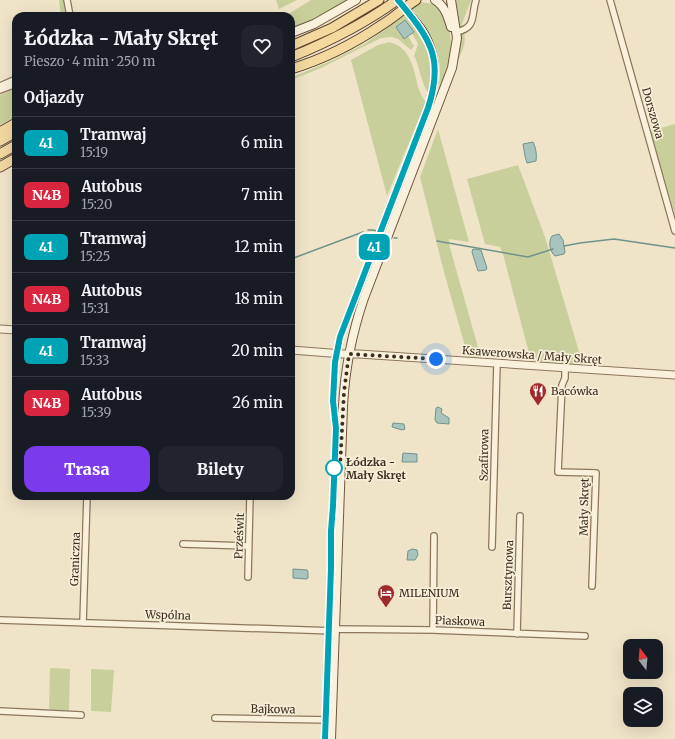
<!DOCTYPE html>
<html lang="pl">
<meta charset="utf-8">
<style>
:root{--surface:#171b24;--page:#20242c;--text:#f1f3f6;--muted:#9ea1a6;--line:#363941;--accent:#7c3aed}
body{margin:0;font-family:Merriweather,serif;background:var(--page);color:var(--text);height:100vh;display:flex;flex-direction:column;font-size:15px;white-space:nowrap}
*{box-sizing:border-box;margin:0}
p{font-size:13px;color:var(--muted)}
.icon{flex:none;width:22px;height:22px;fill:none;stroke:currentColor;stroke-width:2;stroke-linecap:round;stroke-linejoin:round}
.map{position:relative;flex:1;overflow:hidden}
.panel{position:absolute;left:12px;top:12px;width:283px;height:488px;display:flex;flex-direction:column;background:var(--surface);border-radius:12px;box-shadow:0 4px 16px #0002}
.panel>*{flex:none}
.badge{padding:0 8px;border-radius:6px;font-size:14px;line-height:26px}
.needle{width:26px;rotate:344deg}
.fabs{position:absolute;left:623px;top:639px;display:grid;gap:8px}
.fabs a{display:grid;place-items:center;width:40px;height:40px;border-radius:8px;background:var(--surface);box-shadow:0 4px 16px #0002;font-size:20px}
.you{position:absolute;width:20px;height:20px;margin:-10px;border:3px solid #fff;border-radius:50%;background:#1a73e8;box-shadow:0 0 0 6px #1a73e833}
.map>.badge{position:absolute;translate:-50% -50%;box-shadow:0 0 0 2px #fff}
h2{padding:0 12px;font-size:15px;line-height:36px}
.round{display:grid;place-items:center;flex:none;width:42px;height:42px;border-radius:12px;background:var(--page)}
.head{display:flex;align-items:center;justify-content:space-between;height:68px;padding:0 12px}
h1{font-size:19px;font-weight:800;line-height:30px}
.cta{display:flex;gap:8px;margin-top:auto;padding:8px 12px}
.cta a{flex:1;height:46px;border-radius:12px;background:var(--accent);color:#fff;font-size:16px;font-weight:800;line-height:46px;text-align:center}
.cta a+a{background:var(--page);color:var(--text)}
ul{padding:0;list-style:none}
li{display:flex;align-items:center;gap:12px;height:52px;padding:0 12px;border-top:1px solid var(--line)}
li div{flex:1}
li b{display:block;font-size:15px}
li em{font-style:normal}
li .badge{min-width:44px;font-weight:700;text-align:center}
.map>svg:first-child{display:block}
.green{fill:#c9cf9b}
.water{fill:#a9c4bc;stroke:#6f938a}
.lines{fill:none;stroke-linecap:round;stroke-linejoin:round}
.stream{stroke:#6f938a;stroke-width:1.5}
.minor-casing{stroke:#8d765c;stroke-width:8}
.tertiary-casing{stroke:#8d765c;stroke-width:9}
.secondary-casing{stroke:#6f573f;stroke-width:10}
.primary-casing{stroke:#5b4430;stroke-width:11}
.minor{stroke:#faf1dc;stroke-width:5.5}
.tertiary{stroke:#faf1dc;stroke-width:7}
.secondary{stroke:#faf1dc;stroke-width:8}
.primary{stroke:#f3d9a0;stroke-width:9}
.tram{stroke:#3d2e20;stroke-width:1}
.line-casing{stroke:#fff;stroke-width:9}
.line{stroke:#00a3b4;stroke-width:6}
.walk{stroke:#3d2e20;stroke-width:4;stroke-dasharray:0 7.2}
.stop-dot{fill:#fff;stroke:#00a3b4;stroke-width:2}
.labels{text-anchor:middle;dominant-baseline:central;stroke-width:3.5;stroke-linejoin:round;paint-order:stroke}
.street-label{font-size:11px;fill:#3d2e20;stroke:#f7eed8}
.poi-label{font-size:11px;fill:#3d2e20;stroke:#f7eed8;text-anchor:start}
.stop-label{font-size:11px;font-weight:bold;fill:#3d2e20;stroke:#f7eed8;text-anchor:start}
</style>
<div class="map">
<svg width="675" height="739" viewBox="0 0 675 739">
<rect width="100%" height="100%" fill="#f0e4c8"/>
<path class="green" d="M59,0H64L65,16H61Z
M276,0H297L279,9Z
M311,0H347L311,20L291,28V16H285Z
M454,0H471L462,24L463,28L459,27Z
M421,2L438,5C441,11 445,17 447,22C454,41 451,64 444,82C442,87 440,92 437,96C446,60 434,35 411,8Z
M407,13C428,38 439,61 431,95C422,90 420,66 414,56L418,44L412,33L414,31L405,38L408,36L414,46L411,50L398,39L392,37L381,38L321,68L291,80V78L335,59L366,43Z
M464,33C467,43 461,53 457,63L459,49V37Z
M389,42C412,47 414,72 419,90C421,95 423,98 426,102L387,196L351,60L378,45Z
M16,88V117L0,125V95Z
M675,124V215L650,131Z
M438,129L469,242L449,239V244L481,358L468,357L444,272L420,177Z
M518,165L545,237L583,365L531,361L503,254L500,247L485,244L467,179Z
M50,668L70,669L69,711H53L49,708Z
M91,669L114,670L111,712L91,711Z"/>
<path class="water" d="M405,20L414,32L404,39L396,27Z
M533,142C536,147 537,156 536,161L527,163L525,156L523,144Z
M559,234L563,240L565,252L564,254L555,256C550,252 548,242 552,236Z
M473,249L481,250L487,268L486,270L478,271L472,252Z
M438,407L442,409L441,413L449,418V424L437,423L435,420L436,408Z
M393,423L404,424L405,429L402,430L392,427Z
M403,453L417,454V462H402Z
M412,549L417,550L418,555L415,560H407L408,551Z
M293,569L307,570L308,572V578L306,579L293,578Z"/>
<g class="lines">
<path class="stream" d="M368,230H373L377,231
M394,238H397
M437,241L528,257L553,249
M564,246L580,243L614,239L675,248
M291,259L363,232"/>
<g class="minor-casing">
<path id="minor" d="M67,0L70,16
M610,0L675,231
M456,32C477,28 471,15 476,0
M0,86L16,79
M0,90L16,84
M565,368V378L562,385L558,472L596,473L592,586
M183,544L248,546
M492,547L497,363
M248,577L250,496
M0,620L335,631
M83,623L87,496
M335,629L433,630L585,636
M433,630L434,536
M517,634L520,516
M0,711L81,715
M215,718L332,720"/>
</g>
<g class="tertiary-casing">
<path id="tertiary" d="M0,329L16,330
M291,350L343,354H359L675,375"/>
</g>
<g class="secondary-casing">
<path id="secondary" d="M435,0C445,6 448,17 451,27
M291,33L314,24L356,0
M331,739L343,406C345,369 352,333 364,298L452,68L457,38L451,0"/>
</g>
<g class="primary-casing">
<path id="primary" d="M291,46L332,28L379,0
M291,57C328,42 364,24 397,0
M291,69C324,59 355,43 383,24C395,17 405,7 416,0
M0,132L16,123
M0,141L16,132
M0,154L16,145
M0,167L16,158"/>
</g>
<use href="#minor" class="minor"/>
<use href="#tertiary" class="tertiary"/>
<use href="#secondary" class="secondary"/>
<use href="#primary" class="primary"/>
<path class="tram" d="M325,739L331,568V531L333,505L338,360L343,338L432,105C442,79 441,51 425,27C418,17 410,9 403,0"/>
</g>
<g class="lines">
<g class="line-casing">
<path id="line" d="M325,739L331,568V531L333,506L336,428L333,401L335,362L340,337L428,108C445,57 429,38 398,0"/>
</g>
<use href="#line" class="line"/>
<path class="walk" d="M334,468H340L344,392L349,354L436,359"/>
</g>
<defs>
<g id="restaurant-pin" transform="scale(0.9)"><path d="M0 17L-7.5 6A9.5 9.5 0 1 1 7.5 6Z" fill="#9e2a2b" stroke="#f7eed8"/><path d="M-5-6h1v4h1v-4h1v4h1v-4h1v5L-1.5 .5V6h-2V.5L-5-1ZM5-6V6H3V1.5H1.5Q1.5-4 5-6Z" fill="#fff"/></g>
<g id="hotel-pin" transform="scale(0.9)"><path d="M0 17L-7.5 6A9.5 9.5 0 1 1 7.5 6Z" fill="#9e2a2b" stroke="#f7eed8"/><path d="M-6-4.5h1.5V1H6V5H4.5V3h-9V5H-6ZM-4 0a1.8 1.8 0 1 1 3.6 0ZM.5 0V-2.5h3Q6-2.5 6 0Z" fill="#fff"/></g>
</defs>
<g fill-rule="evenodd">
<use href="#restaurant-pin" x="538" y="391"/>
<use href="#hotel-pin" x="386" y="593"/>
</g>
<circle class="stop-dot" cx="334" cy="468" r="8"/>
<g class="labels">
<g class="street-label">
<text transform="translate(653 113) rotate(74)">Dorszowa</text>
<text transform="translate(532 355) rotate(4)">Ksawerowska / Mały Skręt</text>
<text transform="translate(484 455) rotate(-89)">Szafirowa</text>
<text transform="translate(584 507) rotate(-89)">Mały Skręt</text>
<text transform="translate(239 536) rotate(-88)">Prześwit</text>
<text transform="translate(75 559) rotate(-88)">Graniczna</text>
<text transform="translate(508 575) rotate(-88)">Bursztynowa</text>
<text transform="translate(168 615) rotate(2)">Wspólna</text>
<text transform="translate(460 621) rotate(2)">Piaskowa</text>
<text transform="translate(273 709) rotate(1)">Bajkowa</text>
</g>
<g class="poi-label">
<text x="551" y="391">Bacówka</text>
<text x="399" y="593">MILENIUM</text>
</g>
<g class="stop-label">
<text x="346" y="462">Łódzka -<tspan x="346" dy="13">Mały Skręt</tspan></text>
</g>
</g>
</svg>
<div class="fabs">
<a><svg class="needle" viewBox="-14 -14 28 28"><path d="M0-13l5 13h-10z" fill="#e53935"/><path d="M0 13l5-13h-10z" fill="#9ea1a6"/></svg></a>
<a><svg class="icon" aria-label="layers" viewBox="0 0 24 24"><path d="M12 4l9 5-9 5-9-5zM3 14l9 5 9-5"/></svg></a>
</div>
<div class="you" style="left:436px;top:359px"></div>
<b class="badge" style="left:374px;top:247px;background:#00a3b4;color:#fff">41</b>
<section class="panel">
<div class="head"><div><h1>Łódzka - Mały Skręt</h1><p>Pieszo · 4 min · 250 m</p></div><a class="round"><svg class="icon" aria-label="heart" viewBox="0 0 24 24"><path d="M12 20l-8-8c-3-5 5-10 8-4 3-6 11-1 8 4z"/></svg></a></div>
<h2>Odjazdy</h2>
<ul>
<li><span class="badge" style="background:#00a3b4;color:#fff">41</span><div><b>Tramwaj</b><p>15:19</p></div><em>6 min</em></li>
<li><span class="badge" style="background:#d7263d;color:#fff">N4B</span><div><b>Autobus</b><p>15:20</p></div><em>7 min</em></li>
<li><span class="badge" style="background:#00a3b4;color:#fff">41</span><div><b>Tramwaj</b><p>15:25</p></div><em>12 min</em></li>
<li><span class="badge" style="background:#d7263d;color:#fff">N4B</span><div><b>Autobus</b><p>15:31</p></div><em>18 min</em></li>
<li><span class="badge" style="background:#00a3b4;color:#fff">41</span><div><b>Tramwaj</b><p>15:33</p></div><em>20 min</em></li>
<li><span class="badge" style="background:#d7263d;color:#fff">N4B</span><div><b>Autobus</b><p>15:39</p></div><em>26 min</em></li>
</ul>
<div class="cta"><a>Trasa</a><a>Bilety</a></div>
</section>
</div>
